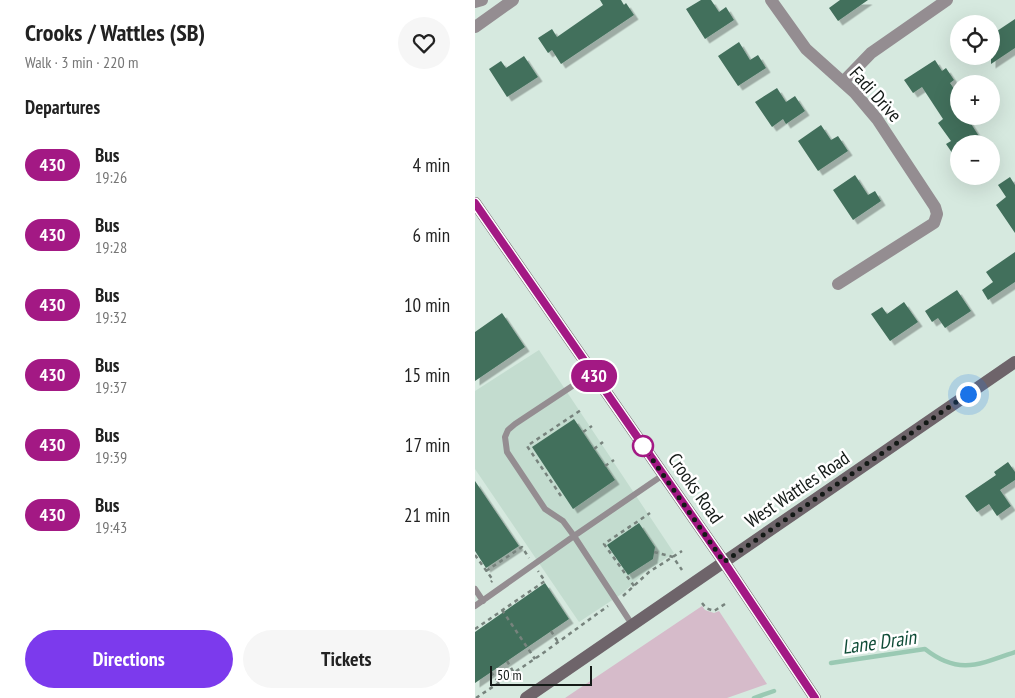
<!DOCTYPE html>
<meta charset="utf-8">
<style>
:root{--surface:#fff;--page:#f6f6f6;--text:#222;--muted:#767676;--accent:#7c3aed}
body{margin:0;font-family:"PT Sans Narrow",sans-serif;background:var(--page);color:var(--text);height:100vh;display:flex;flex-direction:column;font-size:19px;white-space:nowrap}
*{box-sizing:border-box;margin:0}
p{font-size:16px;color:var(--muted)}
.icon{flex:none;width:28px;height:28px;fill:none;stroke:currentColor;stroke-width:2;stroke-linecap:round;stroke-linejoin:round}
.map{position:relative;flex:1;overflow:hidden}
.details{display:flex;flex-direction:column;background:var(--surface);width:475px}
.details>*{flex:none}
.badge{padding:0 10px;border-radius:16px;font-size:18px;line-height:32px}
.buttons{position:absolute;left:475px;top:15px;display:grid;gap:10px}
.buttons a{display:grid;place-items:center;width:50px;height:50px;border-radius:50%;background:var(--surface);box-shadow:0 5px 20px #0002;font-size:25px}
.scale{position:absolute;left:15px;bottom:12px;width:102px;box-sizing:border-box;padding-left:5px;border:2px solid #141a17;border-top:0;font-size:14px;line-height:18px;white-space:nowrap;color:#141a17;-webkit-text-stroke:4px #fff;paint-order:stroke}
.you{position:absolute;width:25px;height:25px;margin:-12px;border:4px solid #fff;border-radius:50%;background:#1a73e8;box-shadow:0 0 0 8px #1a73e833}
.map>.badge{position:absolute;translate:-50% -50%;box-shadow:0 0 0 2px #fff}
h2{padding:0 25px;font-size:19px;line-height:45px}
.round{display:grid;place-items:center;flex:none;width:52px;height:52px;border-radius:26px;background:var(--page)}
.overview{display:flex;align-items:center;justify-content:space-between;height:85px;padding:0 25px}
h1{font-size:24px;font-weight:600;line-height:38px}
.button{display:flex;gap:10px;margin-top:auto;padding:10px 25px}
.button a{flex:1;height:58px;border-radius:30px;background:var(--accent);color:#fff;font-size:20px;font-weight:600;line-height:58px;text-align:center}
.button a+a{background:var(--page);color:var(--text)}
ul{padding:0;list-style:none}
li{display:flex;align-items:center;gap:15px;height:70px;padding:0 25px}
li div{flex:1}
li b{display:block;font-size:19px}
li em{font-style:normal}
li .badge{min-width:55px;font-weight:700;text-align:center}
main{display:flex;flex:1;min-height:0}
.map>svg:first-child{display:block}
.built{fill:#c3dccf}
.green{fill:#d6bbca}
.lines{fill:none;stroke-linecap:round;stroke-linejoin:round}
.stream{stroke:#9ac9b3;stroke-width:4.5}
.building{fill:#436f5c;filter:url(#shadow)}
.path{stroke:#77837d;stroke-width:2.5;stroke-dasharray:4 4;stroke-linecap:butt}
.lane{stroke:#948d91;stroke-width:6}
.street{stroke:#948d91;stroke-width:12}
.secondary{stroke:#6e646a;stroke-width:12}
.line-casing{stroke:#fff;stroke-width:11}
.line{stroke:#a31984;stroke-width:8}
.walk{stroke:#141a17;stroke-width:5;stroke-dasharray:0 9}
.stop-dot{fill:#fff;stroke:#a31984;stroke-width:2.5}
.labels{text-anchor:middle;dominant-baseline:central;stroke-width:5;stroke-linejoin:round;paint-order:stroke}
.street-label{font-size:19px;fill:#141a17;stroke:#fff}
.water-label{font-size:20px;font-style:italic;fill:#0f4c37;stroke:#fff}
</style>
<main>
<section class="details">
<div class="overview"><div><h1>Crooks / Wattles (SB)</h1><p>Walk · 3 min · 220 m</p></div><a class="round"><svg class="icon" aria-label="heart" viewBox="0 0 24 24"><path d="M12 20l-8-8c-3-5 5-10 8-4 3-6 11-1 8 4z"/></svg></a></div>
<h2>Departures</h2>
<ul>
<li><span class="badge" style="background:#a31984;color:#fff">430</span><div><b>Bus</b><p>19:26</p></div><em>4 min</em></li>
<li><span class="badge" style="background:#a31984;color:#fff">430</span><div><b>Bus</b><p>19:28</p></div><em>6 min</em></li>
<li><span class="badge" style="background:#a31984;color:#fff">430</span><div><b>Bus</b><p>19:32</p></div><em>10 min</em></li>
<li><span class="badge" style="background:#a31984;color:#fff">430</span><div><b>Bus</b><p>19:37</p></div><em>15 min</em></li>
<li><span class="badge" style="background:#a31984;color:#fff">430</span><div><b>Bus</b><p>19:39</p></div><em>17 min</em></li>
<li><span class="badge" style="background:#a31984;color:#fff">430</span><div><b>Bus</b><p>19:43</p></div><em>21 min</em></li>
</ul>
<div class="button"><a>Directions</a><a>Tickets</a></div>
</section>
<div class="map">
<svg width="540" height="698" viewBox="0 0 540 698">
<defs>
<filter id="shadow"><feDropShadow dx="4.5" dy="4.5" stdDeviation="0" flood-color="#0004"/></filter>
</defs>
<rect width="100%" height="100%" fill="#d6e9df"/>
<path class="built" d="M64,350L199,553L169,573L148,593L104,622L0,469V391Z"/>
<path class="green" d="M227,606L230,610L239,613L244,611L292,684L252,698H90Z"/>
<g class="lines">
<path class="stream" d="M356,663L450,649C483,675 503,665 540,652
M279,698L299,691"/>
</g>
<path class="building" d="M125,0H146L149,5L151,3L159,15L86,64L77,50L73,53L63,38L77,29L82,37L128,5Z
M226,0H236L244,12L251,7L259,20L230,39L211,9Z
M365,0H393L363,21L354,8Z
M540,19V48L516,64V35Z
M264,42L275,60L283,55L291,68L263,86L243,56Z
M49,56L63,77L32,97L14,69L26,61L31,68Z
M460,60L467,71L471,68L479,80L475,83L484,96V116H491L509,144H484V163L471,144L476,141L463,123L468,119L447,87L438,93L429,80Z
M302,88L311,102L320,96L330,111L311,124L308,119L297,127L280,102Z
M346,125L356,140L363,136L373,151L343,171L323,141Z
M380,175L393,195L400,191L406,201L378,220L358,190Z
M535,177L540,185V233L521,205L531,197L523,185Z
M540,252V282L513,300L507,290L518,282L511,272Z
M482,290L496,311L470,328L463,318L457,322L450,311Z
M429,302L443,322L415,341L396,314L407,307L412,314Z
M27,313L50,347L0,381V332Z
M99,419L140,480L98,509L57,447Z
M533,462L540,472V480L525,490L536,506L522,516L514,504L502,512L490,496L521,475L519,472Z
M0,481L44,546L11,568L0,551Z
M164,523L180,547L178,559L153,575L132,545Z
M70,583L94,619L0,683V632Z"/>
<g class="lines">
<path class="path" d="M108,432L117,426
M119,449L128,442
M130,466L139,460
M86,496L52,446L106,410
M179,552L198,557L207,570
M0,555L18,580L16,582
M11,571L47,547L54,558
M159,586L129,544L175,513
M148,596L174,572L207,551
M227,603L231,608L239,611L250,604
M27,610L60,659
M0,629L70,581L63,571
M76,631L83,642
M32,661L39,673
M16,672L24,683
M1,698L64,656L133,606"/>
<path class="lane" d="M0,589L8,601
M0,606L99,536L88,521L70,509L32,452L30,437L33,430L40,424L117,373
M158,626L99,536L188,475"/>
<path class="street" d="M296,0L331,49L380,93L402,119L460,207L462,214L459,223L363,284
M0,2L7,0
M0,27L38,0
M368,82L396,53L472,0"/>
<path class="secondary" d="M0,203L249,562L340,698
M51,698L540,362"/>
</g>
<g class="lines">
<g class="line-casing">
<path id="line" d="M0,203L249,562L340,698"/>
</g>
<use href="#line" class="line"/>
<path class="walk" d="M168,446L249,562L493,394"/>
</g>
<circle class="stop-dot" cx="168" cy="446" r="10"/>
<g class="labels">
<g class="street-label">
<text transform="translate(401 94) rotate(48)">Fadi Drive</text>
<text transform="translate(221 488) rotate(55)">Crooks Road</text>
<text transform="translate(322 489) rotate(-34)">West Wattles Road</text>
</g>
<g class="water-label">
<text transform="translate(404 642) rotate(-8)">Lane Drain</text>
</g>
</g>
</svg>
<div class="buttons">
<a><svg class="icon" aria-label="locate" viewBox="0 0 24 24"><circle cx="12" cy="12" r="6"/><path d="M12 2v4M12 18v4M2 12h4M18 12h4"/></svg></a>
<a>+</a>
<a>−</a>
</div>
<div class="scale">50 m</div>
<div class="you" style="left:493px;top:394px"></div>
<b class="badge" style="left:119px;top:376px;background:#a31984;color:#fff">430</b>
</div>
</main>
